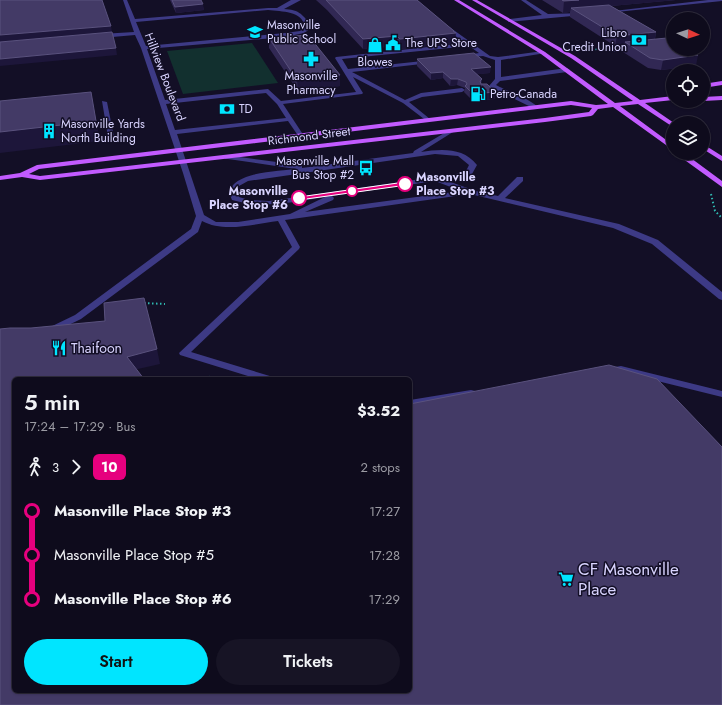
<!DOCTYPE html>
<meta charset="utf-8">
<style>
:root{--surface:#0e0b1c;--page:#171425;--text:#f1f3f6;--muted:#9b9ba3;--line:#2e2b3b;--accent:#00e5ff}
body{margin:0;font-family:Jost,sans-serif;background:var(--page);color:var(--text);height:100vh;display:flex;flex-direction:column;font-size:15px;white-space:nowrap}
*{box-sizing:border-box;margin:0}
p{font-size:13px;color:var(--muted)}
.icon{flex:none;width:22px;height:22px;fill:none;stroke:currentColor;stroke-width:2;stroke-linecap:round;stroke-linejoin:round}
.map{position:relative;flex:1;overflow:hidden}
.drawer{position:absolute;left:12px;top:377px;width:400px;height:316px;display:flex;flex-direction:column;background:var(--surface);border-radius:6px;box-shadow:0 1px 3px #0004,0 0 0 1px var(--line)}
.drawer>*{flex:none}
.badge{padding:0 8px;border-radius:6px;font-size:14px;line-height:26px}
.needle{width:26px;rotate:94deg}
.controls{position:absolute;left:666px;top:12px;display:grid;gap:8px}
.controls a{display:grid;place-items:center;width:44px;height:44px;border-radius:50%;background:var(--surface);box-shadow:0 1px 3px #0004,0 0 0 1px var(--line);font-size:20px}
.map>.badge{position:absolute;translate:-50% -50%;box-shadow:0 0 0 2px #fff}
.legs{display:flex;align-items:center;gap:6px;height:44px;padding:0 12px;font-size:13px}
.legs p{margin-inline-start:auto}
.head{display:flex;align-items:center;justify-content:space-between;height:68px;padding:0 12px}
h1{font-size:22px;font-weight:600;line-height:30px}
.button{display:flex;gap:8px;margin-top:auto;padding:8px 12px}
.button a{flex:1;height:46px;border-radius:24px;background:var(--accent);color:#111;font-size:16px;font-weight:600;line-height:46px;text-align:center}
.button a+a{background:var(--page);color:var(--text)}
ul{padding:0 12px;list-style:none}
li{display:flex;align-items:center;gap:14px;height:44px;font-size:15px}
li i{display:grid;place-items:center;width:6px;height:100%;margin:0 5px;background:currentColor}
li i::after{content:'';width:10px;height:10px;margin:-5px;border:3px solid;border-radius:50%;background:var(--surface)}
li p{margin-inline-start:auto}
li:first-child i{background:linear-gradient(#0000 50%,currentColor 0)}
li:last-child i{background:linear-gradient(currentColor 50%,#0000 0)}
.map>svg:first-child{display:block}
.green{fill:#12302f}
.lines{fill:none;stroke-linecap:round;stroke-linejoin:round}
.path-far2{stroke:#2fb8b0;stroke-width:1.5;stroke-dasharray:1 1.5;stroke-linecap:butt}
.path-far1{stroke:#2fb8b0;stroke-width:2;stroke-dasharray:1.5 2.5;stroke-linecap:butt}
.path{stroke:#2fb8b0;stroke-width:2.5;stroke-dasharray:2 3;stroke-linecap:butt}
.minor{fill:#3d3a85;fill-rule:evenodd}
.major{fill:#c25bff;fill-rule:evenodd}
.wall{fill:#312854}
.shaded-wall{fill:#1d163a}
.building{fill:#433a66;stroke:#5a527e}
.line-1{fill:#e6007e;stroke:#fff}
.stop-1-dot{fill:#fff;stroke:#e6007e;stroke-width:2}
.labels{text-anchor:middle;dominant-baseline:central;stroke-width:3;stroke-linejoin:round;paint-order:stroke}
.far-poi-label{font-size:12px;fill:#d9d4ff;stroke:#130f26;text-anchor:start}
.far-street-label{font-size:12px;fill:#d9d4ff;stroke:#130f26}
.far-stop-label{font-size:12px;font-weight:bold;fill:#d9d4ff;stroke:#130f26;text-anchor:start}
.poi-label{font-size:14px;fill:#d9d4ff;stroke:#130f26;text-anchor:start}
.near-poi-label{font-size:17px;fill:#d9d4ff;stroke:#130f26;text-anchor:start}
</style>
<div class="map">
<svg width="722" height="705" viewBox="0 0 722 705">
<rect width="100%" height="100%" fill="#130f26"/>
<path class="green" d="M252,43L278,83L183,94L167,51Z"/>
<g class="lines">
<path class="path-far2" d="M588,50L601,49"/>
<path class="path-far1" d="M711,194L715,211L722,218
M144,303L165,304"/>
<path class="path" d="M205,379L210,377"/>
<path class="minor" d="M123,0H127L135,19L268,8H277L291,0H301L284,9C299,10 301,13 311,25L310,29L304,33L285,37L147,49L165,100L268,89L281,101L356,92L335,58L336,57L465,43L446,29V27L448,26L490,56L498,57L543,51L546,53L501,60V77L567,68L570,70L567,72L500,81L496,85C509,92 527,97 538,107L535,109L490,87L489,86L495,79V60L483,56L462,58V56L479,53L469,46L342,59L348,69L432,60V62L430,63L352,72L405,100L421,93L462,88L465,90L462,92L422,97L409,102L430,119V121L428,122L403,103L353,77L363,93L362,94L283,104L304,136L303,137H299L288,121L177,134L204,215L216,222H238L290,214L325,197C293,202 265,209 232,200C219,172 281,171 296,169L228,159H225V155L299,165H302V168L413,153L414,151L451,129L453,130V132L421,152C441,149 463,147 477,165L472,174L445,180L476,191L498,196L517,177H523V181L505,198L619,224L658,240L722,292V300L719,299L652,244L613,228L470,194L285,220L300,247L299,249L191,352L273,377L274,379H258L180,355L179,353L292,247L278,221C254,224 224,233 202,221L198,232L81,319L52,333H46L44,331L46,329L75,315L191,229L196,216L183,173L141,48L135,35L101,38L98,36L101,34L134,32ZM268,10C282,12 302,10 305,27L300,31L285,33L146,46L136,22ZM266,93L277,104L286,118L175,130L166,104ZM435,154L458,156L469,165L466,171L456,174L269,201L249,200L239,197V186L248,181ZM435,181L461,191L305,212L333,200L334,198L332,196Z
M521,0H526L548,14L583,13L585,14L583,15L508,22V20L510,19L542,15Z
M708,0H722V1L607,13L605,12Z
M637,45L640,47L639,48L614,52L611,50Z
M102,101L107,102L114,137L113,138L108,137Z
M621,366L722,391V397L621,372L607,374L602,371L603,369Z
M471,390L475,391L476,393L475,395L410,406V400Z"/>
<path class="major" d="M454,0H459L545,52L615,103L633,101L571,58L472,0H477L575,56L640,100L673,96V100L645,103L674,123H673V127L638,104L620,106L673,145V150L613,107L598,109L593,115L591,116L545,122L40,180L22,177L0,180V176L20,173L37,165L571,101L596,105L608,104L541,54ZM571,105L592,108L589,112L545,118L40,176L29,174L39,169Z
M722,81V85L703,88V84Z
M722,96V100L703,101V97Z
M703,144L722,156V161L703,149Z
M675,153H684L722,181V187Z"/>
</g>
<path class="wall" d="M170,0H201L204,10L176,13Z
M316,0H417L454,31L455,43L400,49L397,46L363,49L327,10Z
M542,0H676L611,6L656,32L655,39L696,66L661,70L648,68L623,52L624,45L615,46L570,17V12L563,13Z
M269,38L340,75V86L298,91L269,48Z
M417,59L490,73L477,74L482,79L481,84L495,92V99L473,101L464,92L465,88L457,85L450,86L443,78L431,80L417,66Z"/>
<path class="shaded-wall" d="M579,0H676L600,7L571,8L570,12L563,13L564,1Z
M203,4L204,10L176,13L175,7Z
M111,26L112,32L0,42V35Z
M453,31H454V33H456L455,43L400,49V39Z
M656,32L654,42H625L624,45L615,46L617,36Z
M397,36V46L363,49V39Z
M116,48L117,55L0,66V59Z
M698,55L696,66L661,70L663,60Z
M491,67L490,73L471,75V69Z
M443,72V78L431,80V73Z
M340,75V86L298,91L297,80Z
M451,79H458L457,85L450,86Z
M91,92L100,141L0,153V132Z
M495,92V99L473,101V94Z
M157,349L160,364L129,371L127,357Z"/>
<path class="building" d="M0,0H102L111,26L0,35Z
M172,0H201L203,4L175,7Z
M326,0H417L454,31H453L456,33L400,39L397,36L363,39Z
M562,0H579L564,1Z
M609,5L656,32L617,36L571,8Z
M112,32L116,48L0,59V42Z
M308,35L340,75L297,80L269,38Z
M667,38L673,41V49H687L698,55L663,60L650,58L625,42Z
M474,53L491,67L471,69L482,79L480,81L481,84H487L495,92L473,94L465,86L467,84L466,82L458,79H451L443,72L431,73L417,59Z
M91,92L96,121L0,132V101Z
M144,298L157,349L127,357L144,379H14V691H410V404L609,365L657,379L722,447V705H0V329L10,328H31L105,321L104,303Z"/>
<path class="line-1" d="M405,182L408,184L407,185L299,200L296,198L299,197Z"/>
<defs>
<g id="school-bare" transform="scale(1.2)"><path d="M0-5L7-2L0 1L-7-2ZM-4 1L0 2.5L4 1V4Q0 6-4 4Z" fill="#00e5ff" stroke="#130f26" stroke-width="2.5" paint-order="stroke"/></g>
<g id="bank-bare" transform="scale(1.2)"><path d="M-6-4H6V4H-6ZM0-2.3a2.3 2.3 0 1 0 0 4.6a2.3 2.3 0 1 0 0-4.6Z" fill="#00e5ff" stroke="#130f26" stroke-width="2.5" paint-order="stroke"/></g>
<g id="civic-bare" transform="scale(1.2)"><path d="M-.6-6.5H3V-4.5H.6V-3L4-1V1h2V6H-6V1h2V-1L-.6-3ZM-1.2 2.5V6h2.4V2.5Z" fill="#00e5ff" stroke="#130f26" stroke-width="2.5" paint-order="stroke"/></g>
<g id="shop-bare" transform="scale(1.2)"><path d="M-5-2.5h2.3a2.7 3.5 0 0 1 5.4 0H5L5.5 6h-11ZM-1.5-2.5h3a1.5 2.3 0 0 0-3 0Z" fill="#00e5ff" stroke="#130f26" stroke-width="2.5" paint-order="stroke"/></g>
<g id="pharmacy-bare" transform="scale(1.2)"><path d="M-2-6h4v4h4v4h-4v4h-4v-4h-4v-4h4Z" fill="#00e5ff" stroke="#130f26" stroke-width="2.5" paint-order="stroke"/></g>
<g id="fuel-bare" transform="scale(1.2)"><path d="M-5.5-6h7V0h2V4h1.3V-2.5L3-4.5l.8-.8L6-3V5H2.5V1h-1V6h-7ZM-4.2-4.7v3.2H.2V-4.7Z" fill="#00e5ff" stroke="#130f26" stroke-width="2.5" paint-order="stroke"/></g>
<g id="building-bare" transform="scale(1.2)"><path d="M-4-6H4V6H1V3H-1V6H-4ZM-2.5-4.3h1.7v1.8h-1.7ZM.8-4.3h1.7v1.8H.8ZM-2.5-1h1.7V.8h-1.7ZM.8-1h1.7V.8H.8Z" fill="#00e5ff" stroke="#130f26" stroke-width="2.5" paint-order="stroke"/></g>
<g id="bus-bare" transform="scale(1.2)"><path d="M-5-6H5V4H4V6H2V4H-2V6H-4V4H-5ZM-3.5-4V0h7V-4ZM-3.5 1.2v1.5H-2V1.2ZM2 1.2v1.5H3.5V1.2Z" fill="#00e5ff" stroke="#130f26" stroke-width="2.5" paint-order="stroke"/></g>
<g id="restaurant-bare" transform="scale(1.2)"><path d="M-5-6h1v4h1v-4h1v4h1v-4h1v5L-1.5 .5V6h-2V.5L-5-1ZM5-6V6H3V1.5H1.5Q1.5-4 5-6Z" fill="#00e5ff" stroke="#130f26" stroke-width="2.5" paint-order="stroke"/></g>
<g id="supermarket-bare" transform="scale(1.2)"><path d="M-6-5.5h2.5l.6 2H6L4.5 2H-2.5L-4.4-4H-6ZM-1.5 3.2a1.3 1.3 0 1 0 .1 0ZM3 3.2a1.3 1.3 0 1 0 .1 0Z" fill="#00e5ff" stroke="#130f26" stroke-width="2.5" paint-order="stroke"/></g>
</defs>
<g fill-rule="evenodd">
<use href="#school-bare" x="255" y="32"/>
<use href="#bank-bare" x="639" y="40"/>
<use href="#civic-bare" x="393" y="43"/>
<use href="#shop-bare" x="375" y="45"/>
<use href="#pharmacy-bare" x="311" y="59"/>
<use href="#fuel-bare" x="478" y="94"/>
<use href="#bank-bare" x="227" y="109"/>
<use href="#building-bare" x="49" y="131"/>
<use href="#bus-bare" x="366" y="168"/>
<use href="#restaurant-bare" x="59" y="348"/>
<use href="#supermarket-bare" x="566" y="579"/>
</g>
<g class="stop-1-dot">
<circle cx="405" cy="184" r="7"/>
<circle cx="352" cy="191" r="5"/>
<circle cx="299" cy="198" r="7"/>
</g>
<g class="labels">
<g class="far-poi-label">
<text x="267" y="25">Masonville<tspan x="267" dy="14">Public School</tspan></text>
<text x="627" y="33" text-anchor="end">Libro<tspan x="627" dy="14">Credit Union</tspan></text>
<text x="405" y="43">The UPS Store</text>
<text x="375" y="62" text-anchor="middle">Blowes</text>
<text x="311" y="76" text-anchor="middle">Masonville<tspan x="311" dy="14">Pharmacy</tspan></text>
<text x="490" y="94">Petro-Canada</text>
<text x="239" y="109">TD</text>
<text x="61" y="124">Masonville Yards<tspan x="61" dy="14">North Building</tspan></text>
<text x="354" y="161" text-anchor="end">Masonville Mall<tspan x="354" dy="14">Bus Stop #2</tspan></text>
</g>
<g class="far-street-label">
<text transform="translate(165 77) rotate(69)">Hillview Boulevard</text>
<text transform="translate(309 136) rotate(-7)">Richmond Street</text>
</g>
<g class="far-stop-label">
<text x="416" y="177">Masonville<tspan x="416" dy="14">Place Stop #3</tspan></text>
<text x="288" y="191" text-anchor="end">Masonville<tspan x="288" dy="14">Place Stop #6</tspan></text>
</g>
<g class="poi-label">
<text x="71" y="348">Thaifoon</text>
</g>
<g class="near-poi-label">
<text x="578" y="569">CF Masonville<tspan x="578" dy="20">Place</tspan></text>
</g>
</g>
</svg>
<div class="controls">
<a><svg class="needle" viewBox="-14 -14 28 28"><path d="M0-13l5 13h-10z" fill="#e53935"/><path d="M0 13l5-13h-10z" fill="#9b9ba3"/></svg></a>
<a><svg class="icon" aria-label="locate" viewBox="0 0 24 24"><circle cx="12" cy="12" r="6"/><path d="M12 2v4M12 18v4M2 12h4M18 12h4"/></svg></a>
<a><svg class="icon" aria-label="layers" viewBox="0 0 24 24"><path d="M12 4l9 5-9 5-9-5zM3 14l9 5 9-5"/></svg></a>
</div>
<section class="drawer">
<div class="head"><div><h1>5 min</h1><p>17:24 – 17:29 · Bus</p></div><b>$3.52</b></div>
<div class="legs"><svg class="icon" aria-label="walk" viewBox="0 0 24 24"><circle cx="13" cy="4" r="2"/><path d="M13 8l-2 6 4 7M11 14l-3 7M7 12l3-4h3l4 4"/></svg>3<svg class="icon" aria-label="forward" viewBox="0 0 24 24"><path d="M9 5l7 7-7 7"/></svg><b class="badge" style="background:#e6007e;color:#fff">10</b><p>2 stops</p></div>
<ul>
<li><i style="color:#e6007e"></i><b>Masonville Place Stop #3</b><p>17:27</p></li>
<li><i style="color:#e6007e"></i><span>Masonville Place Stop #5</span><p>17:28</p></li>
<li><i style="color:#e6007e"></i><b>Masonville Place Stop #6</b><p>17:29</p></li>
</ul>
<div class="button"><a>Start</a><a>Tickets</a></div>
</section>
</div>
